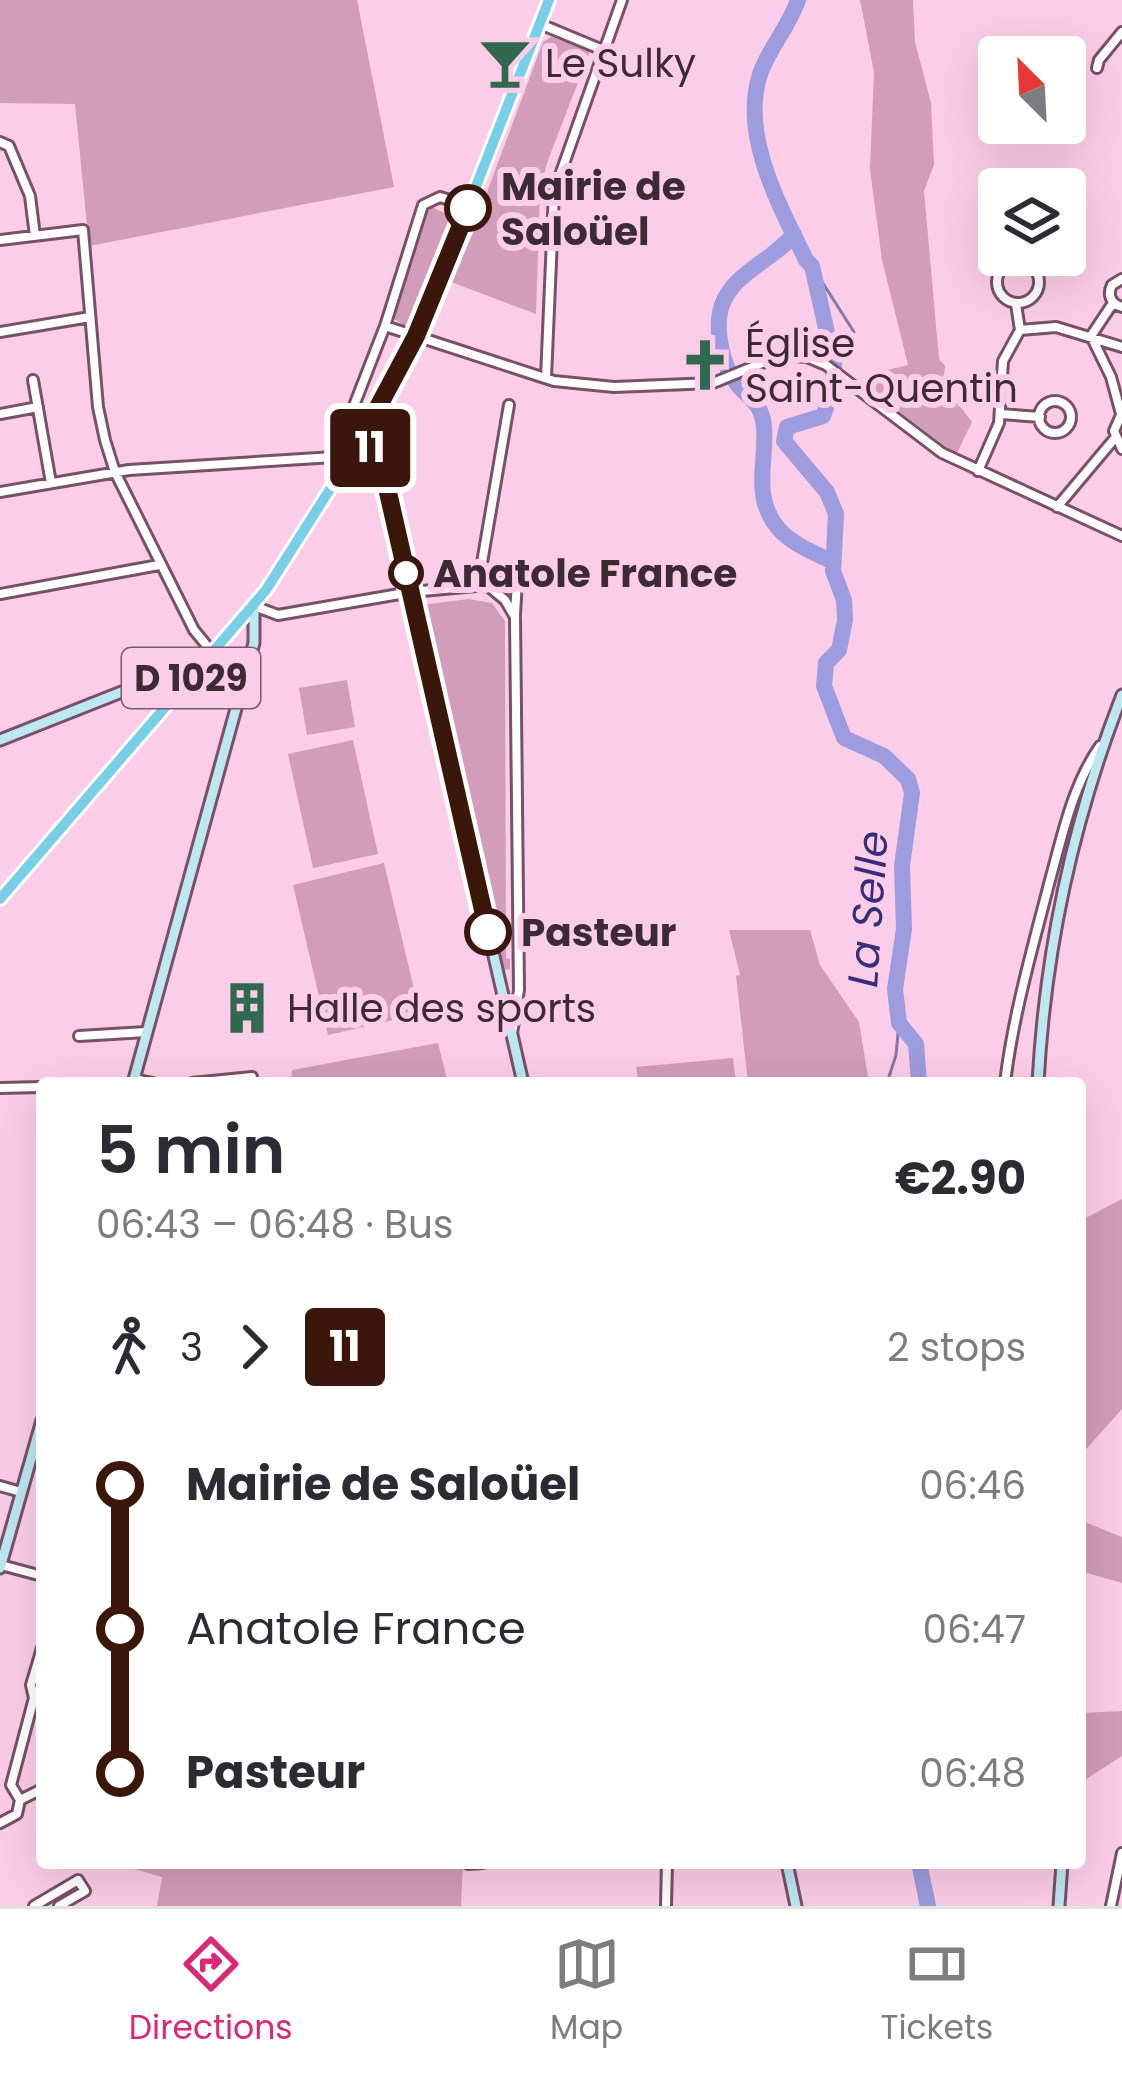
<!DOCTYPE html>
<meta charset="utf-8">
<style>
:root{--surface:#fff;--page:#f2f2f3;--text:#2b2b33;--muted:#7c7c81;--line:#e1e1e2;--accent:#db2777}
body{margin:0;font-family:Poppins,sans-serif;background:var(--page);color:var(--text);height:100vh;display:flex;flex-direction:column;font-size:45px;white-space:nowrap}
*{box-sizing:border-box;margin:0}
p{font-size:39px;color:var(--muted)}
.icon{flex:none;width:66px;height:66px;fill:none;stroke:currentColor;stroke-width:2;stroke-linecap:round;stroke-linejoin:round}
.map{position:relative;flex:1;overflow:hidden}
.sheet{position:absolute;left:36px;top:1077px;width:1050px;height:792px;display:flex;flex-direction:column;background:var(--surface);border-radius:12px;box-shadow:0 12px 48px #0002}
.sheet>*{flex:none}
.badge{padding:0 24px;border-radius:9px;font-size:42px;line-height:78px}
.needle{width:78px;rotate:336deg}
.controls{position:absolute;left:978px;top:36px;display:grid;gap:24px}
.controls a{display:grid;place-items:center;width:108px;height:108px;border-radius:12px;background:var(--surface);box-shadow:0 12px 48px #0002;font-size:60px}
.map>.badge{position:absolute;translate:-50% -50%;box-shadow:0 0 0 6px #fff}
.legs{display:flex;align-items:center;gap:18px;height:132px;padding:0 60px;font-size:39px}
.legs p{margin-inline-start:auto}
.head{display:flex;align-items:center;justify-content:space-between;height:204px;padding:0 60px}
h1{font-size:66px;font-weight:600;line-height:90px}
ul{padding:0 60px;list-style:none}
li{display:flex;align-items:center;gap:42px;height:144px;font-size:45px}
li i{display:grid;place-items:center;width:18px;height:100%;margin:0 15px;background:currentColor}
li i::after{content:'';width:30px;height:30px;margin:-15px;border:9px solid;border-radius:50%;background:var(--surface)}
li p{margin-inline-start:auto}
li:first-child i{background:linear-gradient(#0000 50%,currentColor 0)}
li:last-child i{background:linear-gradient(currentColor 50%,#0000 0)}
.tabs{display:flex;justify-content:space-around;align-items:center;height:168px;border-top:3px solid var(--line);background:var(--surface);font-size:33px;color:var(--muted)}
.tabs a{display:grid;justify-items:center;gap:6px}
.tabs .active{color:var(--accent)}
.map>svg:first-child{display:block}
.green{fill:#d29cbb}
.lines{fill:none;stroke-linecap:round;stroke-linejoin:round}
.stream{stroke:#7f7aab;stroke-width:3}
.river{stroke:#9c9cde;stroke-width:16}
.street-casing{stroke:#785068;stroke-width:14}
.secondary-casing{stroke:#785068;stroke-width:15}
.primary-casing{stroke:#fff;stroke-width:16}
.street{stroke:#fff;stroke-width:8}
.secondary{stroke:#bce7f3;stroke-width:9}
.primary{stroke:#7acfe8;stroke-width:10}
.line-1-casing{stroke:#fff;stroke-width:27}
.line-1{stroke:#3b170b;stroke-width:18}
.stop-1-dot{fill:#fff;stroke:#3b170b;stroke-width:6}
.labels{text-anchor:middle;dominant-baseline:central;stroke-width:12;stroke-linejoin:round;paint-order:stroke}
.shield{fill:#fccde8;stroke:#765c6b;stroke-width:3}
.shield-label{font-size:36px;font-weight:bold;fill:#3c2b35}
.poi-label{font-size:39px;fill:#3c2b35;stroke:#fccde8;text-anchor:start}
.stop-label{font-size:39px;font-weight:bold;fill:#3c2b35;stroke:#fccde8;text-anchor:start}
.water-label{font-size:42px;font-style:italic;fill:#362e7a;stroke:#fccde8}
</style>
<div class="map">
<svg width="1122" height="1906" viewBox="0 0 1122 1906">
<rect width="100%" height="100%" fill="#fccde8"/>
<path class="green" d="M0,0H357L394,187L89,246L75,104L0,103Z
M860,0H913L915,42L931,103L934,165L924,191L939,359L945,366L943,384L972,422L956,455L868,387L874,373L908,365L882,260L870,169L874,72Z
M551,37L590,51L547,163L540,193L536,314L451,282L489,197L487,192L543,42Z
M430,206L454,218L416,321L405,326L391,317L392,309Z
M469,599L492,603L505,621L506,958L510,959V969L504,970L421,605Z
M347,680L355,727L307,735L299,688Z
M353,740L378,854L313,868L288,754Z
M384,863L420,1014L328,1035L293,885Z
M729,930H810L820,965L859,1022L869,1083H748L736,976L740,975Z
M438,1043L448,1083H291L292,1070Z
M733,1058L736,1083H639L636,1067Z
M1122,1199V1409L1080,1456V1221Z
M1080,1504L1082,1521L1122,1537V1583L1080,1571Z
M1122,1711V1756L1080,1783V1713Z
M113,1863H463L461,1906H157L162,1877Z"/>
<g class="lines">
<path class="stream" d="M812,266L854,332L844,360L834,364
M887,1083L896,1055L899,1023"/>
<path class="river" d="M798,0C789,27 769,48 760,74C740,136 780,206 806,260L812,266L834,364L833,387L823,416L787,427L784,441L827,492L836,514L833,571L844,600L845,620L839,650L826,663L824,686L844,738L884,756L908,779L912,793L902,866L904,929L895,989L899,1023L916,1044L919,1083
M794,234C774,260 733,273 722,305C714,328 722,366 737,384C748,398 759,401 763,420C770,455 749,493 778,528C791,544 815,553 833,562
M919,1863L928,1906"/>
<g class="street-casing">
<path id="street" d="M540,24L605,51
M1097,68L1099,60L1122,32
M0,142L9,146L30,196L35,236
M0,240L83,230L98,407L105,440L115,472L194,630L212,652
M997 282a21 21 0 1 1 42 0a21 21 0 1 1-42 0Z
M1122,279L1112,285C1107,295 1111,304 1122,307
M1113,303L1091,336L1111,377L1121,414
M1016,304L1020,330
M385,326L554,381L614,387L713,383L782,355L807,357L826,365L942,453L1122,536
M0,332L90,317
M546,378L554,192L622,0
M33,380L51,483
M1039 417a16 16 0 1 1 32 0a16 16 0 1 1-32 0Z
M0,414L38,407
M1001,414L1040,417
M1121,415L1114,431L1122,449
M334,457L385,326L423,205L440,197L469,206
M978,471L999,423L1003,361L1020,330L1056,327L1122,347
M0,492L129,470L334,457L346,464
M1057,507L1115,438
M490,585L517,580L515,615
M478,586L509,405
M0,594L159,565
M254,606L278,615L411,592L487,585L505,600L515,617L519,990L512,1033
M79,1036L146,1032
M134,1079L153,1083
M192,1083L252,1077
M1005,1083C1013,1016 1032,950 1049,884C1062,837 1072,786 1100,746
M0,1088L42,1087
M0,1486L21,1492
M1,1565L42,1576
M42,1648L31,1685L34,1698L11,1785L20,1800L42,1789
M0,1823L17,1814L20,1800
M468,1864L483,1863
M34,1906L78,1880L85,1891L59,1906
M666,1906L667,1863
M1111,1906L1122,1853"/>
</g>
<g class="secondary-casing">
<path id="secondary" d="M366,429L372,434L380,457L523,1083
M0,740L167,674H194
M133,1083L254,643V606
M1038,1083C1045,951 1074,818 1122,695
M0,1568L42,1420
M787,1863L796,1906
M1059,1906L1062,1863"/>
</g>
<g class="primary-casing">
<path id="primary" d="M0,899L266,590L346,464L426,314L549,0"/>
</g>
<use href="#street" class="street"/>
<use href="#secondary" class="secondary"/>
<use href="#primary" class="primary"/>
</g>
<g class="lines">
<g class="line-1-casing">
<path id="line-1" d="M468,208L416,336L360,441L380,457L488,932"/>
</g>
<use href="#line-1" class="line-1"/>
</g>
<defs>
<g id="bar-bare" transform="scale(4.14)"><path d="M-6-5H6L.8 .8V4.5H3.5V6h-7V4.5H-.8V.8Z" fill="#306850" stroke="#fccde8" stroke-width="2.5" paint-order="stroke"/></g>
<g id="church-bare" transform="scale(4.14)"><path d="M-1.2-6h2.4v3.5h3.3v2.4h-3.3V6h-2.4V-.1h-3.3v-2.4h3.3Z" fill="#306850" stroke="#fccde8" stroke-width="2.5" paint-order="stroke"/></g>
<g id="building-bare" transform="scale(4.14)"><path d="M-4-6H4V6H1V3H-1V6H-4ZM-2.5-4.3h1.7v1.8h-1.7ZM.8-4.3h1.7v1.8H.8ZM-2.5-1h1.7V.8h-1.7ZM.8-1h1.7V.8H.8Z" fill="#306850" stroke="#fccde8" stroke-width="2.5" paint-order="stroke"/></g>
</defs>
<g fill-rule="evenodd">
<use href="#bar-bare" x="505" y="63"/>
<use href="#church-bare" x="705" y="365"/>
<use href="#building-bare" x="247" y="1008"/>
</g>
<g class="stop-1-dot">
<circle cx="468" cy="208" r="21"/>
<circle cx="406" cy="573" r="15"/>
<circle cx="488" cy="932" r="21"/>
</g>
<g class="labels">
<rect class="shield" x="122" y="648" width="138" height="60" rx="9"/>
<g class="shield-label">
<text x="191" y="678">D 1029</text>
</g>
<g class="poi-label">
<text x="545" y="63">Le Sulky</text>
<text x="745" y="343">Église<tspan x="745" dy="45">Saint-Quentin</tspan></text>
<text x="287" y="1008">Halle des sports</text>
</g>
<g class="stop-label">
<text x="501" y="186">Mairie de<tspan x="501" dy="45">Saloüel</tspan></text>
<text x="433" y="573">Anatole France</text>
<text x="521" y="932">Pasteur</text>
</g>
<g class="water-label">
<text transform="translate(868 909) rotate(-86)">La Selle</text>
</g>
</g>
</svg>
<div class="controls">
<a><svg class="needle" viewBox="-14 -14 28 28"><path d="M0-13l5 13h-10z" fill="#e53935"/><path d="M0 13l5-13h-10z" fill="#7c7c81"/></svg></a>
<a><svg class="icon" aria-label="layers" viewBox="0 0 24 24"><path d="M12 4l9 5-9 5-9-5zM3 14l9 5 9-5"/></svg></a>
</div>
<b class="badge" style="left:370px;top:448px;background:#3b170b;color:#fff">11</b>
<section class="sheet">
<div class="head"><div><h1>5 min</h1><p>06:43 – 06:48 · Bus</p></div><b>€2.90</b></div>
<div class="legs"><svg class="icon" aria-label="walk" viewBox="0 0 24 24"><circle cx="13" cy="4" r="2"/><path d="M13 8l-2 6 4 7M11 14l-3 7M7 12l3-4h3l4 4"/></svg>3<svg class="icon" aria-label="forward" viewBox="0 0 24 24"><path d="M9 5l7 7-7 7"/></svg><b class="badge" style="background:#3b170b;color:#fff">11</b><p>2 stops</p></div>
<ul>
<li><i style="color:#3b170b"></i><b>Mairie de Saloüel</b><p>06:46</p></li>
<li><i style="color:#3b170b"></i><span>Anatole France</span><p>06:47</p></li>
<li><i style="color:#3b170b"></i><b>Pasteur</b><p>06:48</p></li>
</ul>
</section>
</div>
<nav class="tabs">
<a class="active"><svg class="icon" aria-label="directions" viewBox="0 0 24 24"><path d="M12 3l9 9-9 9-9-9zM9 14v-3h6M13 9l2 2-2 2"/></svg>Directions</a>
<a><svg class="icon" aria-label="map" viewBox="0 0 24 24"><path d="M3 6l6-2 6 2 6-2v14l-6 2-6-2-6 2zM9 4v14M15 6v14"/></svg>Map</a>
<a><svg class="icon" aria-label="tickets" viewBox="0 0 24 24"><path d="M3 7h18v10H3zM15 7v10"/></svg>Tickets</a>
</nav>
